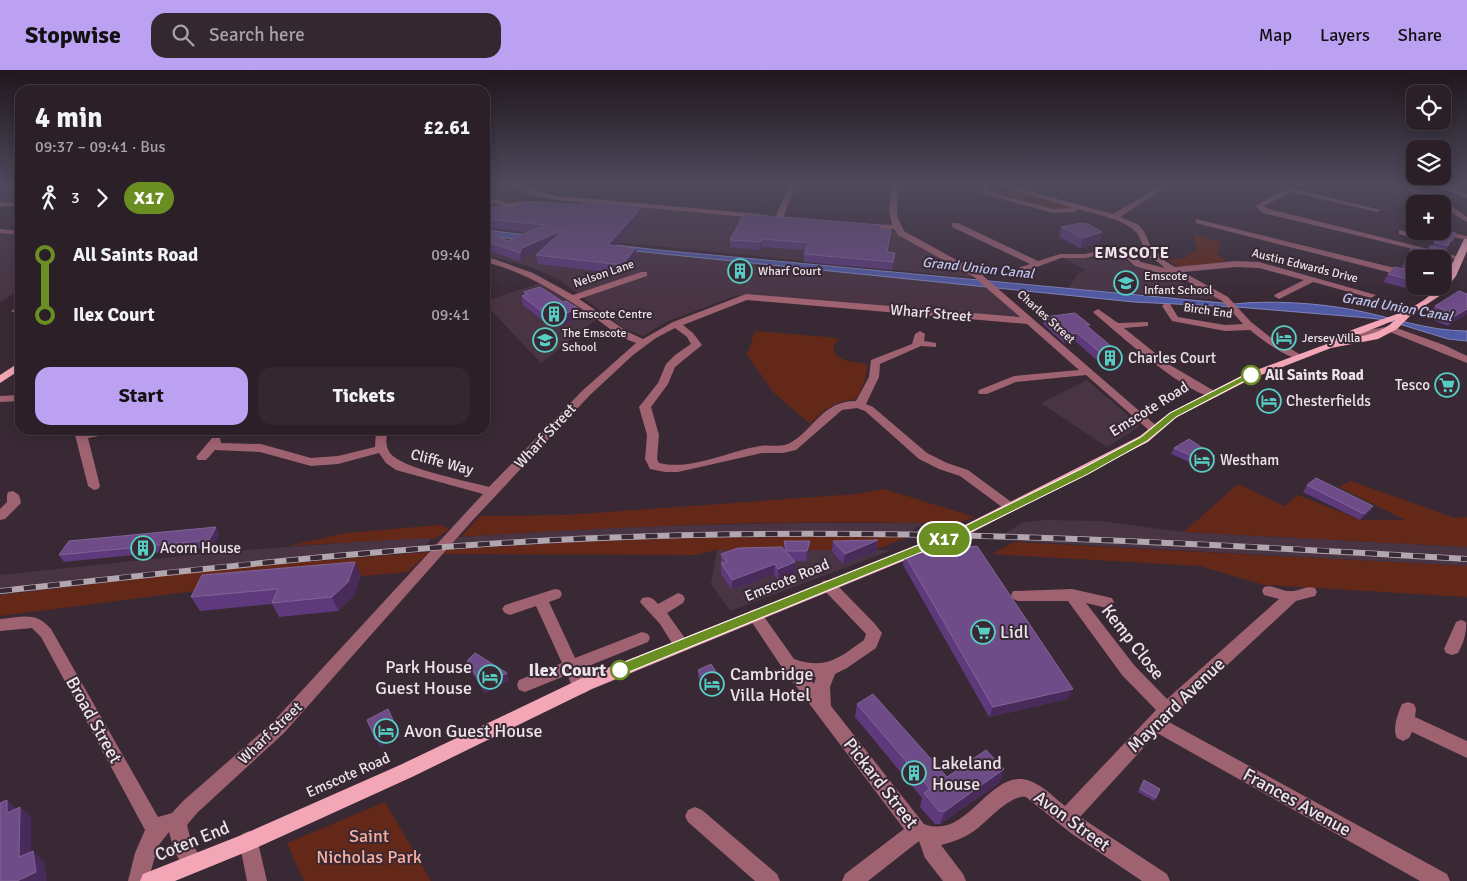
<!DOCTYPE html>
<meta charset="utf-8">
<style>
:root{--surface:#2b1f28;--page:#332730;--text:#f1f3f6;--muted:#a6a2a8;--line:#473d45;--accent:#bca0f2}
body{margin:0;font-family:Signika,sans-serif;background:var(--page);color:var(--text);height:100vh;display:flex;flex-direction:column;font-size:19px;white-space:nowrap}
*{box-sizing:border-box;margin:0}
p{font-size:16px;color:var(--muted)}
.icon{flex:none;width:28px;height:28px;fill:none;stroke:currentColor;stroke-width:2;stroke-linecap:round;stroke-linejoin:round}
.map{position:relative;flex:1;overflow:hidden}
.drawer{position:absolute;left:15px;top:15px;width:475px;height:350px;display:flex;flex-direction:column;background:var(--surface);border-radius:15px;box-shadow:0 2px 12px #0003,0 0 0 1px var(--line)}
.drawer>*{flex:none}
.badge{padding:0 10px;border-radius:16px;font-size:18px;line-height:32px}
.fabs{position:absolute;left:1406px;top:15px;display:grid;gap:10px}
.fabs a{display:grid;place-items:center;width:45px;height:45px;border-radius:10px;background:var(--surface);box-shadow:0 2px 12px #0003,0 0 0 1px var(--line);font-size:25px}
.map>.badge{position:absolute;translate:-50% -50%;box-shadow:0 0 0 2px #fff}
.legs{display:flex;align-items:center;gap:8px;height:55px;padding:0 20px;font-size:16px}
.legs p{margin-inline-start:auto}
.headline{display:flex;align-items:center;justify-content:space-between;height:85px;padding:0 20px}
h1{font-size:28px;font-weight:700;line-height:38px}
.button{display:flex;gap:10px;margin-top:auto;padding:10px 20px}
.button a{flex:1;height:58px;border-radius:15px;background:var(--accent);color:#111;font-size:20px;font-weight:700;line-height:58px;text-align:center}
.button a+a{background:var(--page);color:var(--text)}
ul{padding:0 20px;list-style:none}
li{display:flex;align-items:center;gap:18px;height:60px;font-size:19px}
li i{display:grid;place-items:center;width:8px;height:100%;margin:0 6px;background:currentColor}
li i::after{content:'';width:12px;height:12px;margin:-6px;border:4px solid;border-radius:50%;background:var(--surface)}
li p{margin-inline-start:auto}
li:first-child i{background:linear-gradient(#0000 50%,currentColor 0)}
li:last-child i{background:linear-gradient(currentColor 50%,#0000 0)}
header{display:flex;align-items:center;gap:30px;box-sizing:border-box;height:70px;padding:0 25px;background:var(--accent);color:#111}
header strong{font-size:24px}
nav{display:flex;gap:28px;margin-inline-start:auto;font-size:18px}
.search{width:350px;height:45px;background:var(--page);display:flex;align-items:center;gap:12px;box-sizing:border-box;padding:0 18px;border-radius:15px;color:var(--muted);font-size:19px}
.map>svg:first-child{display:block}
.built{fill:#493444}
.green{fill:#642819}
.water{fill:#515aa5;stroke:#8083ba}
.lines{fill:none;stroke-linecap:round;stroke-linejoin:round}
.minor{fill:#9f6270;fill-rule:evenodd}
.major{fill:#f2a6b6;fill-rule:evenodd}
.rail-casing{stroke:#b2a6af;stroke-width:6}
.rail{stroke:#392935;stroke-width:4.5;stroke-dasharray:12;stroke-linecap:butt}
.wall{fill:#5e3a7c}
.shaded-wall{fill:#492b5b}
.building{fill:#6d4c88;stroke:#816497}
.line-1{fill:#6b8e23;stroke:#fff}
.stop-1-dot{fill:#fff;stroke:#6b8e23;stroke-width:2.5}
.labels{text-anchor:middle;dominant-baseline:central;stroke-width:4;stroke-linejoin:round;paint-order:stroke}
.far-street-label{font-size:12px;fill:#ede3ea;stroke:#392935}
.far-poi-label{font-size:12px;fill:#ede3ea;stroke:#392935;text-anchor:start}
.far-water-label{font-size:14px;font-style:italic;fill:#bdc5ef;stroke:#392935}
.street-label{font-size:15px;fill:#ede3ea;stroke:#392935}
.poi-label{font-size:15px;fill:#ede3ea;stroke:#392935;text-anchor:start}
.stop-label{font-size:15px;font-weight:bold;fill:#ede3ea;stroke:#392935;text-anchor:start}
.far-district-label{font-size:16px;font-weight:bold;letter-spacing:1px;fill:#ede3ea;stroke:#392935}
.near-poi-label{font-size:18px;fill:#ede3ea;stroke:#392935;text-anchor:start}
.near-street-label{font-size:18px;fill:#ede3ea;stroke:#392935}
.near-stop-label{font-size:18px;font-weight:bold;fill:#ede3ea;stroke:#392935;text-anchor:end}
.near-park-label{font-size:18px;fill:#f8af9c;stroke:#392935}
</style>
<header>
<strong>Stopwise</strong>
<div class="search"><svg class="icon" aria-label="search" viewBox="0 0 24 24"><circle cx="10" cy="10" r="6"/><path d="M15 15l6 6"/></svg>Search here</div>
<nav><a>Map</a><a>Layers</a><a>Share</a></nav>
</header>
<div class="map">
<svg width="1467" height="811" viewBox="0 0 1467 811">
<rect width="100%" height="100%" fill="#392935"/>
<path class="built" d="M553,130L885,159L897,163L960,196L975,208L485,159V147Z
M0,164L20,165V220L0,232Z
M485,166L986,217L1019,246L868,236L748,224L735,226L666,252L643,266L625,259L558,209L531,197L485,185Z
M1102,185L1119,188L1216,226L1220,230L1068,218L1076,207L1075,206L1086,200L1063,188H1089Z
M544,212L598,248L541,293L485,234V231Z
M1087,310L1123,341L1139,357L1107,377L1041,333Z
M1045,450L1099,451L1184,462L1467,477V496L995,470L1022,453Z
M802,453H924L903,466L688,468L575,472L447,480L458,467H461L619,457Z
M425,467L431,469L420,482L230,498L0,525V505L220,482Z
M717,480H892L730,541L711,514Z"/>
<path class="green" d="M991,115H994L1081,139L1055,140L990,123Z
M1193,164L1221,172L1217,184L1227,192L1183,196H1177L1168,190L1185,188L1198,179Z
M755,261L838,268L833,278C836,292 855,292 867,294C867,308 863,317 856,329C833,332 826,338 810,354L774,323L747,285Z
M1351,411L1455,448L1467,447V477L1184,462L1238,414L1284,436L1298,425L1360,450H1405L1339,417Z
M884,419L975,447L955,454C790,449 626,456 461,467L480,446L565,445L856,424Z
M440,455L448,458L447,461L434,469L425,468L288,476L346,463Z
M909,466L876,480H717L696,485L442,484L447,480L575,472L688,468Z
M1014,472L1467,496V527L1264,515L1200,496L992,484Z
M429,482L408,502L210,519L0,546V525L230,498Z
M385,732L431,811H304L287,773Z"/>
<path class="water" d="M485,160L659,180L1234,234C1269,230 1320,233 1354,240C1391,247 1428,261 1467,261V271L1448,269L1386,250L1369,248L1237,237L1134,232L497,167Z"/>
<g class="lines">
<path class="minor" d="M508,115C523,115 542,123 558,126L759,144L763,146L759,148L558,130L532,126Z
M789,115H796L783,148L776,150L775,148Z
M892,115H898L897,146L904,161L980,203L1159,358L1161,360L1159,362H1151L1086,305L1016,312L987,324H979L978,322L979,320L1014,306L1079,300L1027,254L747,230L683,255L693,263L702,275L675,297L668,314L651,337L659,365L657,389L659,393C692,401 728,381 760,376C770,374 781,378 790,373C815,359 822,331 856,331L869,307L871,290L912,274L915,264L920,261L925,264L924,271L936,273V277L921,276L880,294L879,307L866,334L873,337L927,383L947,393L968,400L1018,437L1011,441L1006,440L960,406L939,399L919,389L865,341L857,338L842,340L796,380L783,383H762L678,402H665L650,399L645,389L647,365L639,337L658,313L666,294L675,285L691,274L687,267L675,258L656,268L633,285L590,325L472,451L284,663L197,743L187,755L191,771L203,793L200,800L193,803C178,797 173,776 169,762L158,776L148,811H128L135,783L145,760L41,567L32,558L0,561V549C22,547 36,541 51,559L158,747L172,743L183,731L272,653L483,424L396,400L386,393L379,383L338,394L311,396L260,382L215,380L206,390H198L196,387L212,368H220L221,373L261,374L311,388L338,386L375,377L376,360H388C386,368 385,376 390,383C402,399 468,411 489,417L582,321L636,273C618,267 603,253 588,243C555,221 523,201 485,192V186L533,203L573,225L641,202H647V206L579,229L628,262L643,269L673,252L746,224L1020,247L974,207L898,165L894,159L861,158V154H864L892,155L889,140Z
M983,115H989V122L1053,139L1073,138L996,115H1007L1113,144L1161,115H1169L1120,147L1139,155L1145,163L1150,175L1165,191L1175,197L1236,191L1259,192L1376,225L1371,228L1313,212L1279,229L1274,226L1276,224L1304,210L1259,198L1236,197L1183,202L1228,227L1251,252L1270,267L1303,286L1302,288C1289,291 1260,268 1250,260L1225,261L1172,251L1162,236L1164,234H1170L1178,247L1225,255L1243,254L1222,231L1173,203L1162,204L1135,196L1126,188L1103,184L1085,188H1061L1010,207H1004V203L1030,194L952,157V153H958L1038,191L1060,184H1085L1103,180L1123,184H1149C1142,177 1141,166 1134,160C1122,149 1094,144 1078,139L1075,142L1053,143L983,124ZM1136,188H1153L1165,198L1141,192Z
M1396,115C1421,115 1446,133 1467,147V152L1442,137V134H1437Z
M1432,115H1442L1467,124V128Z
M1291,118L1381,140L1377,142L1291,122L1264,136L1269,139L1464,188L1460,190L1263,143L1255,136L1278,123Z
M497,129L509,134L520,131L524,133L508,138L496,133L485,134V130Z
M0,132L17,133L20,136H0Z
M1196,149L1415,203V209L1196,153Z
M0,159L20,161V165L0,163Z
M1399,160L1413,163L1427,161C1419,170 1409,167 1399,164Z
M1429,161H1442L1467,166V170Z
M16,238L20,239V245L11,241Z
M1098,239L1118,253L1148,252V256L1124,258L1170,295L1216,322L1217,324L1216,326C1194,332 1114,260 1095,244L1093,242Z
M1391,256L1444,275L1467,286V293L1390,262L1342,271L1337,268L1342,265Z
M20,325V331L0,332V326Z
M70,360H123L121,362L88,368L100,416L98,419L94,420L88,416L75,365Z
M13,421L19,425L21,433L5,449L0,450V439L7,432V425L8,422Z
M828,510L833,511L875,554L882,563L876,578L847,598L835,604L830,617L831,636L924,754C965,770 987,706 1022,709C1039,711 1052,726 1065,736L1156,640L1122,605L1068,531H1018L1013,529L1011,525L1013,521L1072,519L1112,528L1114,532L1112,536L1107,538L1086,533L1134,595L1167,629L1279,529L1264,525L1262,521L1264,517C1274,514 1282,522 1291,521C1300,521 1306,515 1315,518L1317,522L1315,526L1296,531L1167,651L1447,804L1450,811H1420L1157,663L1080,747L1167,804L1170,811H1142L1072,764L1026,727C1010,724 987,752 974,761C964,768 953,772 941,775L963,804L966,811H943L925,788L919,771L868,811H842L845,804L904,759L783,599L747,545L750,541L755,539L760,541L794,589C826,600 839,588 864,570L866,564L823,519L821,515L823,511ZM808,606L816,607L814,614Z
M555,519L560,520L562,524L560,528L549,532L575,588L642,562L648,564L650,568L648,572L581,599L589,617L587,622L581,624L575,622L567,605L525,622L519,620L517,615L519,610L562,593L536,536L510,545L505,543L502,539L505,535Z
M678,523L683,525L685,529L683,533L667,543L689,574L687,578L681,580L675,578L660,554L640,532L642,528C650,526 653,528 658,534Z
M1461,550L1466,552C1467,563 1463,574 1458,583L1452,585L1446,583L1444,579L1456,552Z
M1408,632L1414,634L1416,639L1415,647L1467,671V688L1412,662L1409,668L1403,671L1397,668C1392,659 1398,643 1402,634Z
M695,737L702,740L777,804L780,811H755L688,752L685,746L688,740Z
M249,761L256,764L267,811H247L239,771L242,764Z"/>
<path class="major" d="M1464,169H1467V181L1456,206L1441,225L1412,244L1397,259L1378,269L1331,278L1251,309L1177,347L1148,372L969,464L592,619L412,707L256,778L175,811H140L143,804L244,764L400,695L580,609L959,458L1140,366L1169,343L1243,305L1335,271L1336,268C1368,249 1414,247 1439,216H1442C1443,212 1461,176 1464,169ZM1395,250C1382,263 1365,266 1348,269Z
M20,292V300L0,313V305Z"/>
<g class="rail-casing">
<path id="rail" d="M0,521C218,497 436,472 655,466C926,458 1197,473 1467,489"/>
</g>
<use href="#rail" class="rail"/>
</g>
<path class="wall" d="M580,135L642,137L643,146L616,176L636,178L637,187L623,204L538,194L536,185L544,178L523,187L521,192L485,179V160L508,171L528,162L485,157V138Z
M1061,157L1102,162L1099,173L1080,178L1059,167Z
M880,159L891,160L887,182L895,183L892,200L804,192V184L806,180L762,177L760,180L730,177V170Z
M1441,161L1456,163L1449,176H1448L1445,180L1446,185L1442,190V189H1415V216H1416L1413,220L1383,212L1388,204L1413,201L1401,198L1412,177L1427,180L1430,176L1431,177Z
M524,222L581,248L551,257L523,235L522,226L525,225Z
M1467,224V244L1448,256L1435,251L1438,248L1429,245L1435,236Z
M1045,247L1089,258L1118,282L1115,290L1099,292L1075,271L1064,273L1043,254Z
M1174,378L1215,386L1212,392L1203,398L1171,384Z
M1307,415L1369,443L1360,450L1303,422Z
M216,457L219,464L213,477L64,492L59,485Z
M878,470L877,481L843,494L832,481L833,471Z
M784,471H810L809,481L806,491H795V502L778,510L774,504L732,520L721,504V484L784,479Z
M905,485L1068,629L989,647L903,495Z
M361,505L354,525L338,541L279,547L272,534L200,541L191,527Z
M467,591L507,603L509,610L485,623L469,598Z
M698,600L722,611L723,618L709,624L698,607Z
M857,634L947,707L1004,699L999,713L940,754H935L920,737L922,728L855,647Z
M1144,710L1156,728L1154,731L1138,722Z"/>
<path class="shaded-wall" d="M642,137L643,146L608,184V175Z
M563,160L564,169L523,187L521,192L520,183L522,178Z
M1102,162L1099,173L1080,178L1083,168Z
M762,169V177L760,180L761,172Z
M636,178L637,187L623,204L622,195Z
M579,239L581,248L551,257L550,248Z
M1467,239V244L1448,256L1453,247Z
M1077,263L1075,271L1064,273L1066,265Z
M1118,282L1115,290L1099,292L1102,284Z
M1215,386L1212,392L1203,398L1206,392Z
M1373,436L1369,443L1360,450L1364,444Z
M216,457L219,464L213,477L209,470Z
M878,470L877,481L843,494L845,484Z
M810,471L809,481L806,491L807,481Z
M355,492L361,505L354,525L338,541L332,527Z
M795,492V502L778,510V499Z
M775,494L774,504L732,520V510Z
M507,603L509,610L485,623L483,616Z
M722,611L723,618L709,624V618Z
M1073,619L1068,629L989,647L993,637Z
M397,659L401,666L380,677L376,670Z
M1004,699L999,713L940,754L945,741Z
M7,730L18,740L7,743Z
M20,737L31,747V797L19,787Z
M33,781L44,791L47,811H17Z"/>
<path class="building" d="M525,131L580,135L586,131L642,137L608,175L636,178L622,195L536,185L563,160L522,178L520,183L485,171V160L508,171L544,155L485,149V138L494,136L514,137Z
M744,144L881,155L880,159L891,160L887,182L895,183L893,192L804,184L809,173L762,169L761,172L730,170Z
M1080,153L1088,154L1102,162L1083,168L1061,157Z
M1442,160L1456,163L1452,171L1449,170L1448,176L1434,172L1441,161H1442Z
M1430,176L1447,180L1446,185L1438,183L1435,189H1415V192L1405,190L1412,177L1428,181Z
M1394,197L1415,201V211L1388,204Z
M540,217L563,232L566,231L579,239L550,248L522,226L527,224L524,222Z
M1459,221L1467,224V239L1453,247L1441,243L1445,240L1435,236Z
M1075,243L1090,255H1086L1118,282L1102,284L1077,263L1066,265L1045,247Z
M1189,369L1215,386L1206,392L1174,378Z
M1316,408L1373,436L1364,444L1307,415Z
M216,457L209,470L59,485L69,471Z
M878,470L845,484L833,471Z
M784,471H810L807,481H787Z
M977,476L1073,619L993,637L905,485Z
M782,477L795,492L778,499L775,494L732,510L721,493L727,492L721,484L738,478Z
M355,492L348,512L332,527L272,533L278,519L191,527L202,505Z
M475,583L507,603L483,616L467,591Z
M711,594L722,611L709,618L698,600Z
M873,624L947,707L986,680L1004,699L945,741H939L924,723L930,719L857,634Z
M388,639L397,659L376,670L367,650Z
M1144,710L1160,719L1156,728L1140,719Z
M7,730V743L20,737L19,787L33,781L36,802L17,811H0V733Z"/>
<linearGradient id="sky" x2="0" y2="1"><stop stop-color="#1f171d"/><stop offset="0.5" stop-color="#4e495c"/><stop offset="1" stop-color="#4e495c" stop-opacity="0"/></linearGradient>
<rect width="1467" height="229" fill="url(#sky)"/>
<path class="line-1" d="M1251,302L1255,305L1254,306L1176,347L1147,371L1088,404L968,463L624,604L620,605L615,604L613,600L615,596L961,458L1081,399L1141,367L1170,343Z"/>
<defs>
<g id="building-ring" transform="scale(1.25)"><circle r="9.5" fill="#392935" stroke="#56cec3" stroke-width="1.5"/><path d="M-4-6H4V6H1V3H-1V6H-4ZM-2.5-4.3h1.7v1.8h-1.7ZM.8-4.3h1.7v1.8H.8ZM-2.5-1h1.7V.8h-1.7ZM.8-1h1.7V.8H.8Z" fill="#56cec3"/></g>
<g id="school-ring" transform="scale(1.25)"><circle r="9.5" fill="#392935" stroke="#56cec3" stroke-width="1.5"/><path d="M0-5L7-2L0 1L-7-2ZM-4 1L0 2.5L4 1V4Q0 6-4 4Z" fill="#56cec3"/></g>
<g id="hotel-ring" transform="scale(1.25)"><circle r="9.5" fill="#392935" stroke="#56cec3" stroke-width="1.5"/><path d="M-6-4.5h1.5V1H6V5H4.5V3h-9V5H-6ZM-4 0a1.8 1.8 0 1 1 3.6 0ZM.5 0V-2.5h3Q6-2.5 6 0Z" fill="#56cec3"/></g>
<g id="supermarket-ring" transform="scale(1.25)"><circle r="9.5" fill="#392935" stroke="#56cec3" stroke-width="1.5"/><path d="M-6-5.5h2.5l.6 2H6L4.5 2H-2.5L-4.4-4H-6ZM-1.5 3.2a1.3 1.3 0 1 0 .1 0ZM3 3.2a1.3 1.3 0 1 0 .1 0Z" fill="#56cec3"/></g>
</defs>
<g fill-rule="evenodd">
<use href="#building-ring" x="740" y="201"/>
<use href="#school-ring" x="1126" y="213"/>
<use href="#building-ring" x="554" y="244"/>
<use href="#hotel-ring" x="1284" y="268"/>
<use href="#school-ring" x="545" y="270"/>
<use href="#building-ring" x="1110" y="288"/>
<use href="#supermarket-ring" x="1447" y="315"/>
<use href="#hotel-ring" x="1269" y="331"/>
<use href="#hotel-ring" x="1202" y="390"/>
<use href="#building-ring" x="143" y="478"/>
<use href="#supermarket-ring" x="983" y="562"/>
<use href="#hotel-ring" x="490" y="607"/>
<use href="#hotel-ring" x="712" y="614"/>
<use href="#hotel-ring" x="386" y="661"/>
<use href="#building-ring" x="914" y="703"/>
</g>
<g class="stop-1-dot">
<circle cx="1251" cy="305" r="9"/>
<circle cx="620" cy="600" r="9"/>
</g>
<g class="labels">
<g class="far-street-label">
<text transform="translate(1305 196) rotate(14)">Austin Edwards Drive</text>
<text transform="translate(604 204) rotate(-19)">Nelson Lane</text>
<text transform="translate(1208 241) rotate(8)">Birch End</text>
<text transform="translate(1046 247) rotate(42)">Charles Street</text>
</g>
<g class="far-poi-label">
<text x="758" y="201">Wharf Court</text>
<text x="1144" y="206">Emscote<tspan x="1144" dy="14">Infant School</tspan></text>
<text x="572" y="244">Emscote Centre</text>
<text x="562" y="263">The Emscote<tspan x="562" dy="14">School</tspan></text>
<text x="1302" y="268">Jersey Villa</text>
</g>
<g class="far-water-label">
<text transform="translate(978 198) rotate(6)">Grand Union Canal</text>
<text transform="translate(1397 237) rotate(10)">Grand Union Canal</text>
</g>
<g class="street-label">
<text transform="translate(931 243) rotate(5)">Wharf Street</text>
<text transform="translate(1149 339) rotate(-32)">Emscote Road</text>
<text transform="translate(545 366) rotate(-47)">Wharf Street</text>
<text transform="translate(442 392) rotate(15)">Cliffe Way</text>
<text transform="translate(787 510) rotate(-22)">Emscote Road</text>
<text transform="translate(270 663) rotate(-44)">Wharf Street</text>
<text transform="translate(348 705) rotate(-24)">Emscote Road</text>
</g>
<g class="poi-label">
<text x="1128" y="288">Charles Court</text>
<text x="1430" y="315" text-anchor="end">Tesco</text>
<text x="1286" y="331">Chesterfields</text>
<text x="1220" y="390">Westham</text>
<text x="160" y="478">Acorn House</text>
</g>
<g class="stop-label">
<text x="1265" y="305">All Saints Road</text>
</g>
<g class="far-district-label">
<text x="1132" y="183">EMSCOTE</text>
</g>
<g class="near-poi-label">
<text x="1000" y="562">Lidl</text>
<text x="472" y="597" text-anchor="end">Park House<tspan x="472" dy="21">Guest House</tspan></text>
<text x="730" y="604">Cambridge<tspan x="730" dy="21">Villa Hotel</tspan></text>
<text x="404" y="661">Avon Guest House</text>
<text x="932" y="693">Lakeland<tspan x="932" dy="21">House</tspan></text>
</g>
<g class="near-street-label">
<text transform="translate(1133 572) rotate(52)">Kemp Close</text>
<text transform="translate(1176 635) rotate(-44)">Maynard Avenue</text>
<text transform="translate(94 650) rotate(61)">Broad Street</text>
<text transform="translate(881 713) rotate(52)">Pickard Street</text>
<text transform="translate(1297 732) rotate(29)">Frances Avenue</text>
<text transform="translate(1072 751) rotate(36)">Avon Street</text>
<text transform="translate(192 771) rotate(-22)">Coten End</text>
</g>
<g class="near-stop-label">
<text x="606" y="600">Ilex Court</text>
</g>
<g class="near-park-label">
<text x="369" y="766">Saint<tspan x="369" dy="21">Nicholas Park</tspan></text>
</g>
</g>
</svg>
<div class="fabs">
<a><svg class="icon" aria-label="locate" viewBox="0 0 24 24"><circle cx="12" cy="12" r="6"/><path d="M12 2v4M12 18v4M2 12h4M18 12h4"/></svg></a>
<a><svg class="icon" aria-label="layers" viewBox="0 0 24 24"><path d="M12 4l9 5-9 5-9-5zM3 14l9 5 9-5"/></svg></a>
<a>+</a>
<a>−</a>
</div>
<b class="badge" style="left:944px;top:469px;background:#6b8e23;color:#fff">X17</b>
<section class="drawer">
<div class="headline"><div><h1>4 min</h1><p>09:37 – 09:41 · Bus</p></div><b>£2.61</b></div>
<div class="legs"><svg class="icon" aria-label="walk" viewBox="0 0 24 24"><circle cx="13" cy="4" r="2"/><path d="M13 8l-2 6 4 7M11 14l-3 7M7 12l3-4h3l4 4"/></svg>3<svg class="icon" aria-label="forward" viewBox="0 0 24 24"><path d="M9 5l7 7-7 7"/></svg><b class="badge" style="background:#6b8e23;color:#fff">X17</b></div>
<ul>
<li><i style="color:#6b8e23"></i><b>All Saints Road</b><p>09:40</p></li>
<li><i style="color:#6b8e23"></i><b>Ilex Court</b><p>09:41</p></li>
</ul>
<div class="button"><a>Start</a><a>Tickets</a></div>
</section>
</div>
